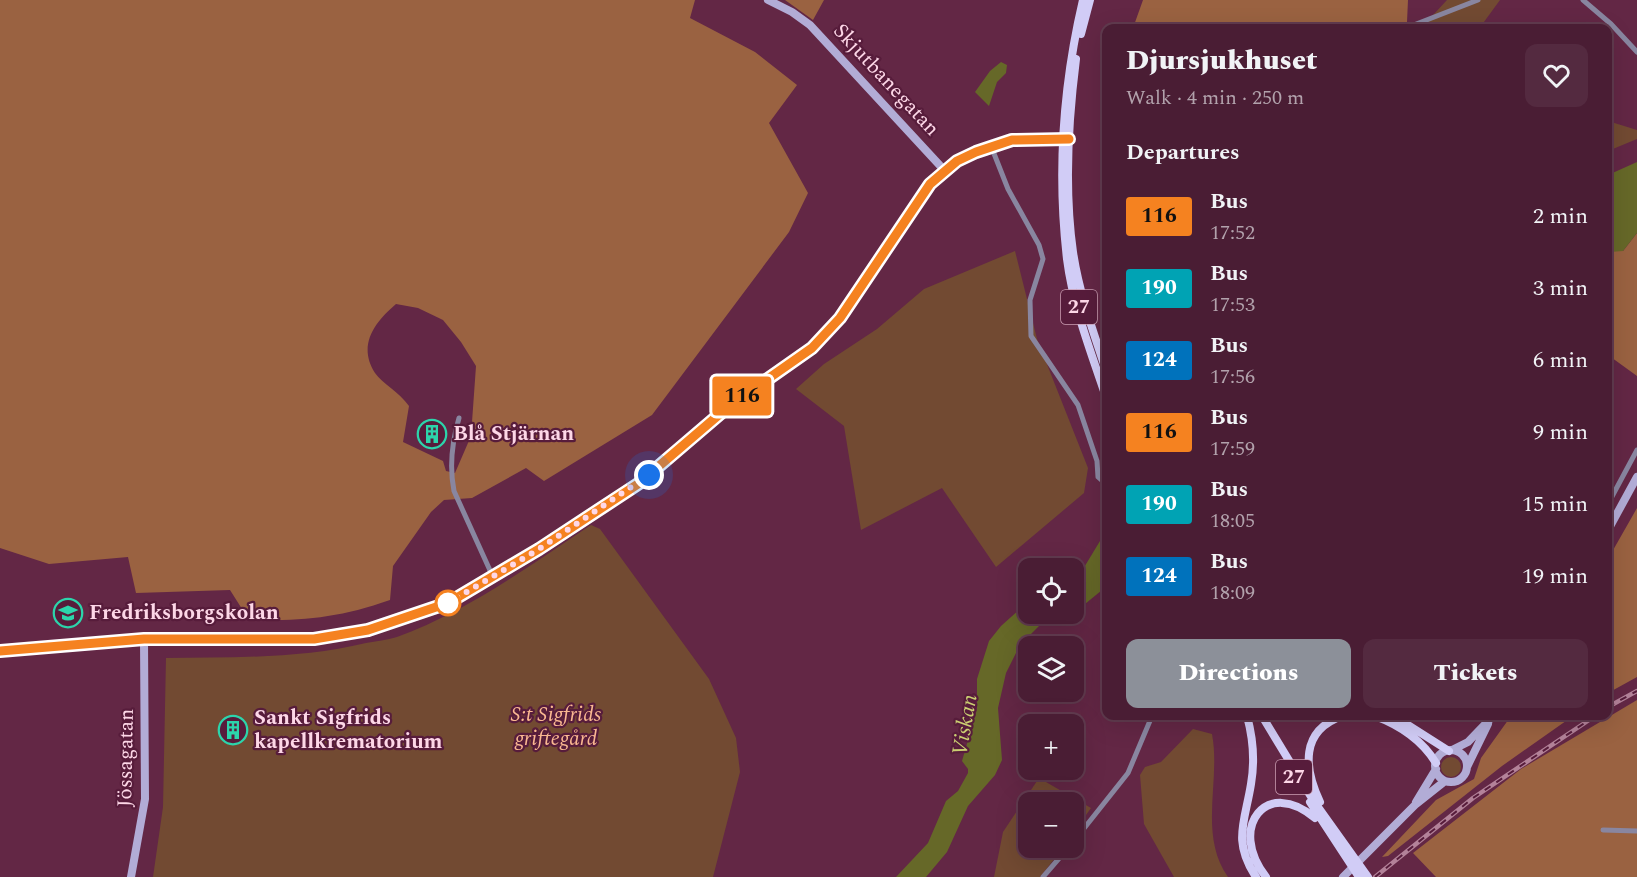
<!DOCTYPE html>
<meta charset="utf-8">
<style>
:root{--surface:#4a1d34;--page:#542a40;--text:#f1f3f6;--muted:#b2a2ac;--line:#613b4f;--accent:#8c9099}
body{margin:0;font-family:Spectral,serif;background:var(--page);color:var(--text);height:100vh;display:flex;flex-direction:column;font-size:22px;white-space:nowrap}
*{box-sizing:border-box;margin:0}
p{font-size:20px;color:var(--muted)}
.icon{flex:none;width:33px;height:33px;fill:none;stroke:currentColor;stroke-width:2;stroke-linecap:round;stroke-linejoin:round}
.map{position:relative;flex:1;overflow:hidden}
.panel{position:absolute;left:1102px;top:24px;width:510px;height:696px;display:flex;flex-direction:column;background:var(--surface);border-radius:12px;box-shadow:0 6px 24px #0002,0 0 0 2px var(--line)}
.panel>*{flex:none}
.badge{padding:0 12px;border-radius:4px;font-size:21px;line-height:39px}
.fabs{position:absolute;left:1018px;top:558px;display:grid;gap:12px}
.fabs a{display:grid;place-items:center;width:66px;height:66px;border-radius:12px;background:var(--surface);box-shadow:0 6px 24px #0002,0 0 0 2px var(--line);font-size:30px}
.you{position:absolute;width:30px;height:30px;margin:-15px;border:4px solid #fff;border-radius:50%;background:#1a73e8;box-shadow:0 0 0 9px #1a73e833}
.map>.badge{position:absolute;translate:-50% -50%;box-shadow:0 0 0 3px #fff}
h2{padding:0 24px;font-size:22px;line-height:54px}
.round{display:grid;place-items:center;flex:none;width:63px;height:63px;border-radius:12px;background:var(--page)}
.headline{display:flex;align-items:center;justify-content:space-between;height:102px;padding:0 24px}
h1{font-size:28px;font-weight:800;line-height:45px}
.primary-button{display:flex;gap:12px;margin-top:auto;padding:12px 24px}
.primary-button a{flex:1;height:69px;border-radius:12px;background:var(--accent);color:#fff;font-size:24px;font-weight:800;line-height:69px;text-align:center}
.primary-button a+a{background:var(--page);color:var(--text)}
ul{padding:0;list-style:none}
li{display:flex;align-items:center;gap:18px;height:72px;padding:0 24px}
li div{flex:1}
li b{display:block;font-size:22px}
li em{font-style:normal}
li .badge{min-width:66px;font-weight:700;text-align:center}
.map>svg:first-child{display:block}
.green{fill:#724a32}
.forest{fill:#9a6241;fill-rule:evenodd}
.water{fill:#666828}
.lines{fill:none;stroke-linecap:round;stroke-linejoin:round}
.street{stroke:#8986a0;stroke-width:5}
.secondary{stroke:#b2acd6;stroke-width:8}
.primary{stroke:#d1ccf6;stroke-width:8}
.rail-casing{stroke:#b38299;stroke-width:4.5}
.rail{stroke:#571c3b;stroke-width:2;stroke-dasharray:7;stroke-linecap:butt}
.line-casing{stroke:#fff;stroke-width:14}
.line{stroke:#f58220;stroke-width:9}
.walk{stroke:#fdd7e7;stroke-width:6;stroke-dasharray:0 10.8}
.stop-dot{fill:#fff;stroke:#f58220;stroke-width:3}
.labels{text-anchor:middle;dominant-baseline:central;stroke-width:4.5;stroke-linejoin:round;paint-order:stroke}
.shield{fill:#571c3b;stroke:#cb9fb3;stroke-width:1.5}
.shield-label{font-size:20px;font-weight:bold;fill:#fdd7e7}
.street-label{font-size:21px;fill:#fdd7e7;stroke:#571c3b}
.poi-label{font-size:21px;font-weight:bold;fill:#fdd7e7;stroke:#571c3b;text-anchor:start}
.park-label{font-size:21px;font-style:italic;fill:#fab891;stroke:#571c3b}
.water-label{font-size:22px;font-style:italic;fill:#cbcf72;stroke:#571c3b}
</style>
<div class="map">
<svg width="1637" height="877" viewBox="0 0 1637 877">
<rect width="100%" height="100%" fill="#632745"/>
<path class="green" d="M1447,0H1500L1481,26L1483,28H1421Z
M1608,121L1637,130V139L1608,151Z
M1015,251L1037,339L1088,468L1084,493L996,567L942,488L861,530L844,426L796,389L824,364L877,329L924,289Z
M591,525L600,529L709,679L736,738L740,772L713,877H153L163,807L166,658C233,657 301,659 366,643C376,641 387,640 397,637C468,611 529,566 591,525Z
M1193,729L1212,734C1221,781 1198,834 1228,877H1174L1144,824L1140,775L1145,767L1161,762Z
M1441 767a10 10 0 1 1 20 0a10 10 0 1 1-20 0Z
M1039,778L1091,808L1074,832V802H1029V848H1063L1040,877H994L1003,832Z"/>
<path class="forest" d="M0,0H695L690,18L755,52L797,85L769,123L808,193L789,232L652,415L544,481L526,468L472,498L444,500L431,512L393,566L390,600C339,618 303,621 249,620L230,590L136,593L128,557L49,564L0,548ZM396,304L418,308L443,320L461,342L476,366L471,436L455,473L446,471L443,461L403,442L409,406C399,392 382,383 375,373C357,345 375,322 396,304Z
M785,0H824L813,20Z
M1143,0H1408L1407,22L1384,28H1133Z
M1637,233V376L1608,355V249L1623,251Z
M1637,508V677L1608,693V559Z
M1637,700V877H1436L1413,853L1521,769Z
M1511,716H1573L1502,766L1388,856L1382,857L1436,800L1474,779L1481,758Z"/>
<path class="water" d="M1001,62L1007,65L1006,73L997,82L989,106L975,92L990,71Z
M1637,162V233L1623,251L1610,252L1608,249V175Z
M1107,537V586L1074,613V584L1100,541Z
M1029,601V614H1073L1062,620L1047,618L1020,645L1006,673L998,708L1002,760L995,775L968,806L947,852L926,877H896L928,843L946,801L958,791L968,773V769L962,761L977,709V679L989,641L1001,626Z"/>
<g class="lines">
<path class="street" d="M1583,0L1611,24L1637,52
M1406,28L1478,0
M991,146L1008,189L1039,245L1043,259L1030,300L1031,336L1078,405L1097,461L1098,477L1107,485
M459,418C452,442 449,466 454,491L493,577
M1608,504L1637,450
M1603,830L1637,831
M1074,841L1128,773L1152,716
M1043,877L1068,848"/>
<path class="secondary" d="M768,0L792,12L810,25L945,171
M1608,530L1637,477
M0,651L144,639H314L390,624L448,603L539,549L638,484L728,407L812,348L840,318L930,184L957,161L976,152L1012,140L1068,139
M1452,750L1468,742L1493,716
M1435 766a16 16 0 1 1 32 0a16 16 0 1 1-32 0Z
M1467,767L1488,724
M1416,802L1436,769
M131,877L145,799L144,639
M1343,877L1416,804L1445,781"/>
<path class="primary" d="M1083,0C1063,85 1057,172 1067,259C1073,307 1092,355 1107,400
M1081,34L1090,0
M1076,59C1068,122 1064,189 1073,252C1079,293 1094,334 1107,373
M1247,716C1253,738 1255,761 1251,784C1245,822 1232,841 1256,877
M1262,716L1313,800L1368,877
M1289,716H1305
M1375,716C1399,725 1422,740 1436,763
M1394,716L1449,751
M1310,802L1359,877
M1320,802C1304,768 1300,731 1342,716
M1266,877C1227,827 1267,777 1315,818"/>
<g class="rail-casing">
<path id="rail" d="M1608,707L1637,691
M1375,877L1473,798L1595,716"/>
</g>
<use href="#rail" class="rail"/>
</g>
<g class="lines">
<g class="line-casing">
<path id="line" d="M0,651L144,639H314L368,630L448,603L539,549L638,484L728,407L812,348L840,318L930,184L957,161L976,152L1012,140L1069,139"/>
</g>
<use href="#line" class="line"/>
<path class="walk" d="M448,603L539,549L649,475"/>
</g>
<defs>
<g id="building-ring" transform="scale(1.5)"><circle r="9.5" fill="#571c3b" stroke="#2cd5ab" stroke-width="1.5"/><path d="M-4-6H4V6H1V3H-1V6H-4ZM-2.5-4.3h1.7v1.8h-1.7ZM.8-4.3h1.7v1.8H.8ZM-2.5-1h1.7V.8h-1.7ZM.8-1h1.7V.8H.8Z" fill="#2cd5ab"/></g>
<g id="school-ring" transform="scale(1.5)"><circle r="9.5" fill="#571c3b" stroke="#2cd5ab" stroke-width="1.5"/><path d="M0-5L7-2L0 1L-7-2ZM-4 1L0 2.5L4 1V4Q0 6-4 4Z" fill="#2cd5ab"/></g>
</defs>
<g fill-rule="evenodd">
<use href="#building-ring" x="432" y="434"/>
<use href="#school-ring" x="68" y="613"/>
<use href="#building-ring" x="233" y="730"/>
</g>
<circle class="stop-dot" cx="448" cy="603" r="12"/>
<g class="labels">
<g class="shield">
<rect x="1061" y="290" width="36" height="34" rx="4.5"/>
<rect x="1276" y="760" width="36" height="34" rx="4.5"/>
</g>
<g class="shield-label">
<text x="1079" y="307">27</text>
<text x="1294" y="777">27</text>
</g>
<g class="street-label">
<text transform="translate(886 80) rotate(47)">Skjutbanegatan</text>
<text transform="translate(126 758) rotate(-89)">Jössagatan</text>
</g>
<g class="poi-label">
<text x="453" y="434">Blå Stjärnan</text>
<text x="89" y="613">Fredriksborgskolan</text>
<text x="254" y="718">Sankt Sigfrids<tspan x="254" dy="24">kapellkrematorium</tspan></text>
</g>
<g class="park-label">
<text x="556" y="715">S:t Sigfrids<tspan x="556" dy="24">griftegård</tspan></text>
</g>
<g class="water-label">
<text transform="translate(965 725) rotate(-80)">Viskan</text>
</g>
</g>
</svg>
<div class="fabs">
<a><svg class="icon" aria-label="locate" viewBox="0 0 24 24"><circle cx="12" cy="12" r="6"/><path d="M12 2v4M12 18v4M2 12h4M18 12h4"/></svg></a>
<a><svg class="icon" aria-label="layers" viewBox="0 0 24 24"><path d="M12 4l9 5-9 5-9-5zM3 14l9 5 9-5"/></svg></a>
<a>+</a>
<a>−</a>
</div>
<div class="you" style="left:649px;top:475px"></div>
<b class="badge" style="left:742px;top:396px;background:#f58220;color:#111">116</b>
<section class="panel">
<div class="headline"><div><h1>Djursjukhuset</h1><p>Walk · 4 min · 250 m</p></div><a class="round"><svg class="icon" aria-label="heart" viewBox="0 0 24 24"><path d="M12 20l-8-8c-3-5 5-10 8-4 3-6 11-1 8 4z"/></svg></a></div>
<h2>Departures</h2>
<ul>
<li><span class="badge" style="background:#f58220;color:#111">116</span><div><b>Bus</b><p>17:52</p></div><em>2 min</em></li>
<li><span class="badge" style="background:#00a3b4;color:#fff">190</span><div><b>Bus</b><p>17:53</p></div><em>3 min</em></li>
<li><span class="badge" style="background:#0072bc;color:#fff">124</span><div><b>Bus</b><p>17:56</p></div><em>6 min</em></li>
<li><span class="badge" style="background:#f58220;color:#111">116</span><div><b>Bus</b><p>17:59</p></div><em>9 min</em></li>
<li><span class="badge" style="background:#00a3b4;color:#fff">190</span><div><b>Bus</b><p>18:05</p></div><em>15 min</em></li>
<li><span class="badge" style="background:#0072bc;color:#fff">124</span><div><b>Bus</b><p>18:09</p></div><em>19 min</em></li>
</ul>
<div class="primary-button"><a>Directions</a><a>Tickets</a></div>
</section>
</div>
